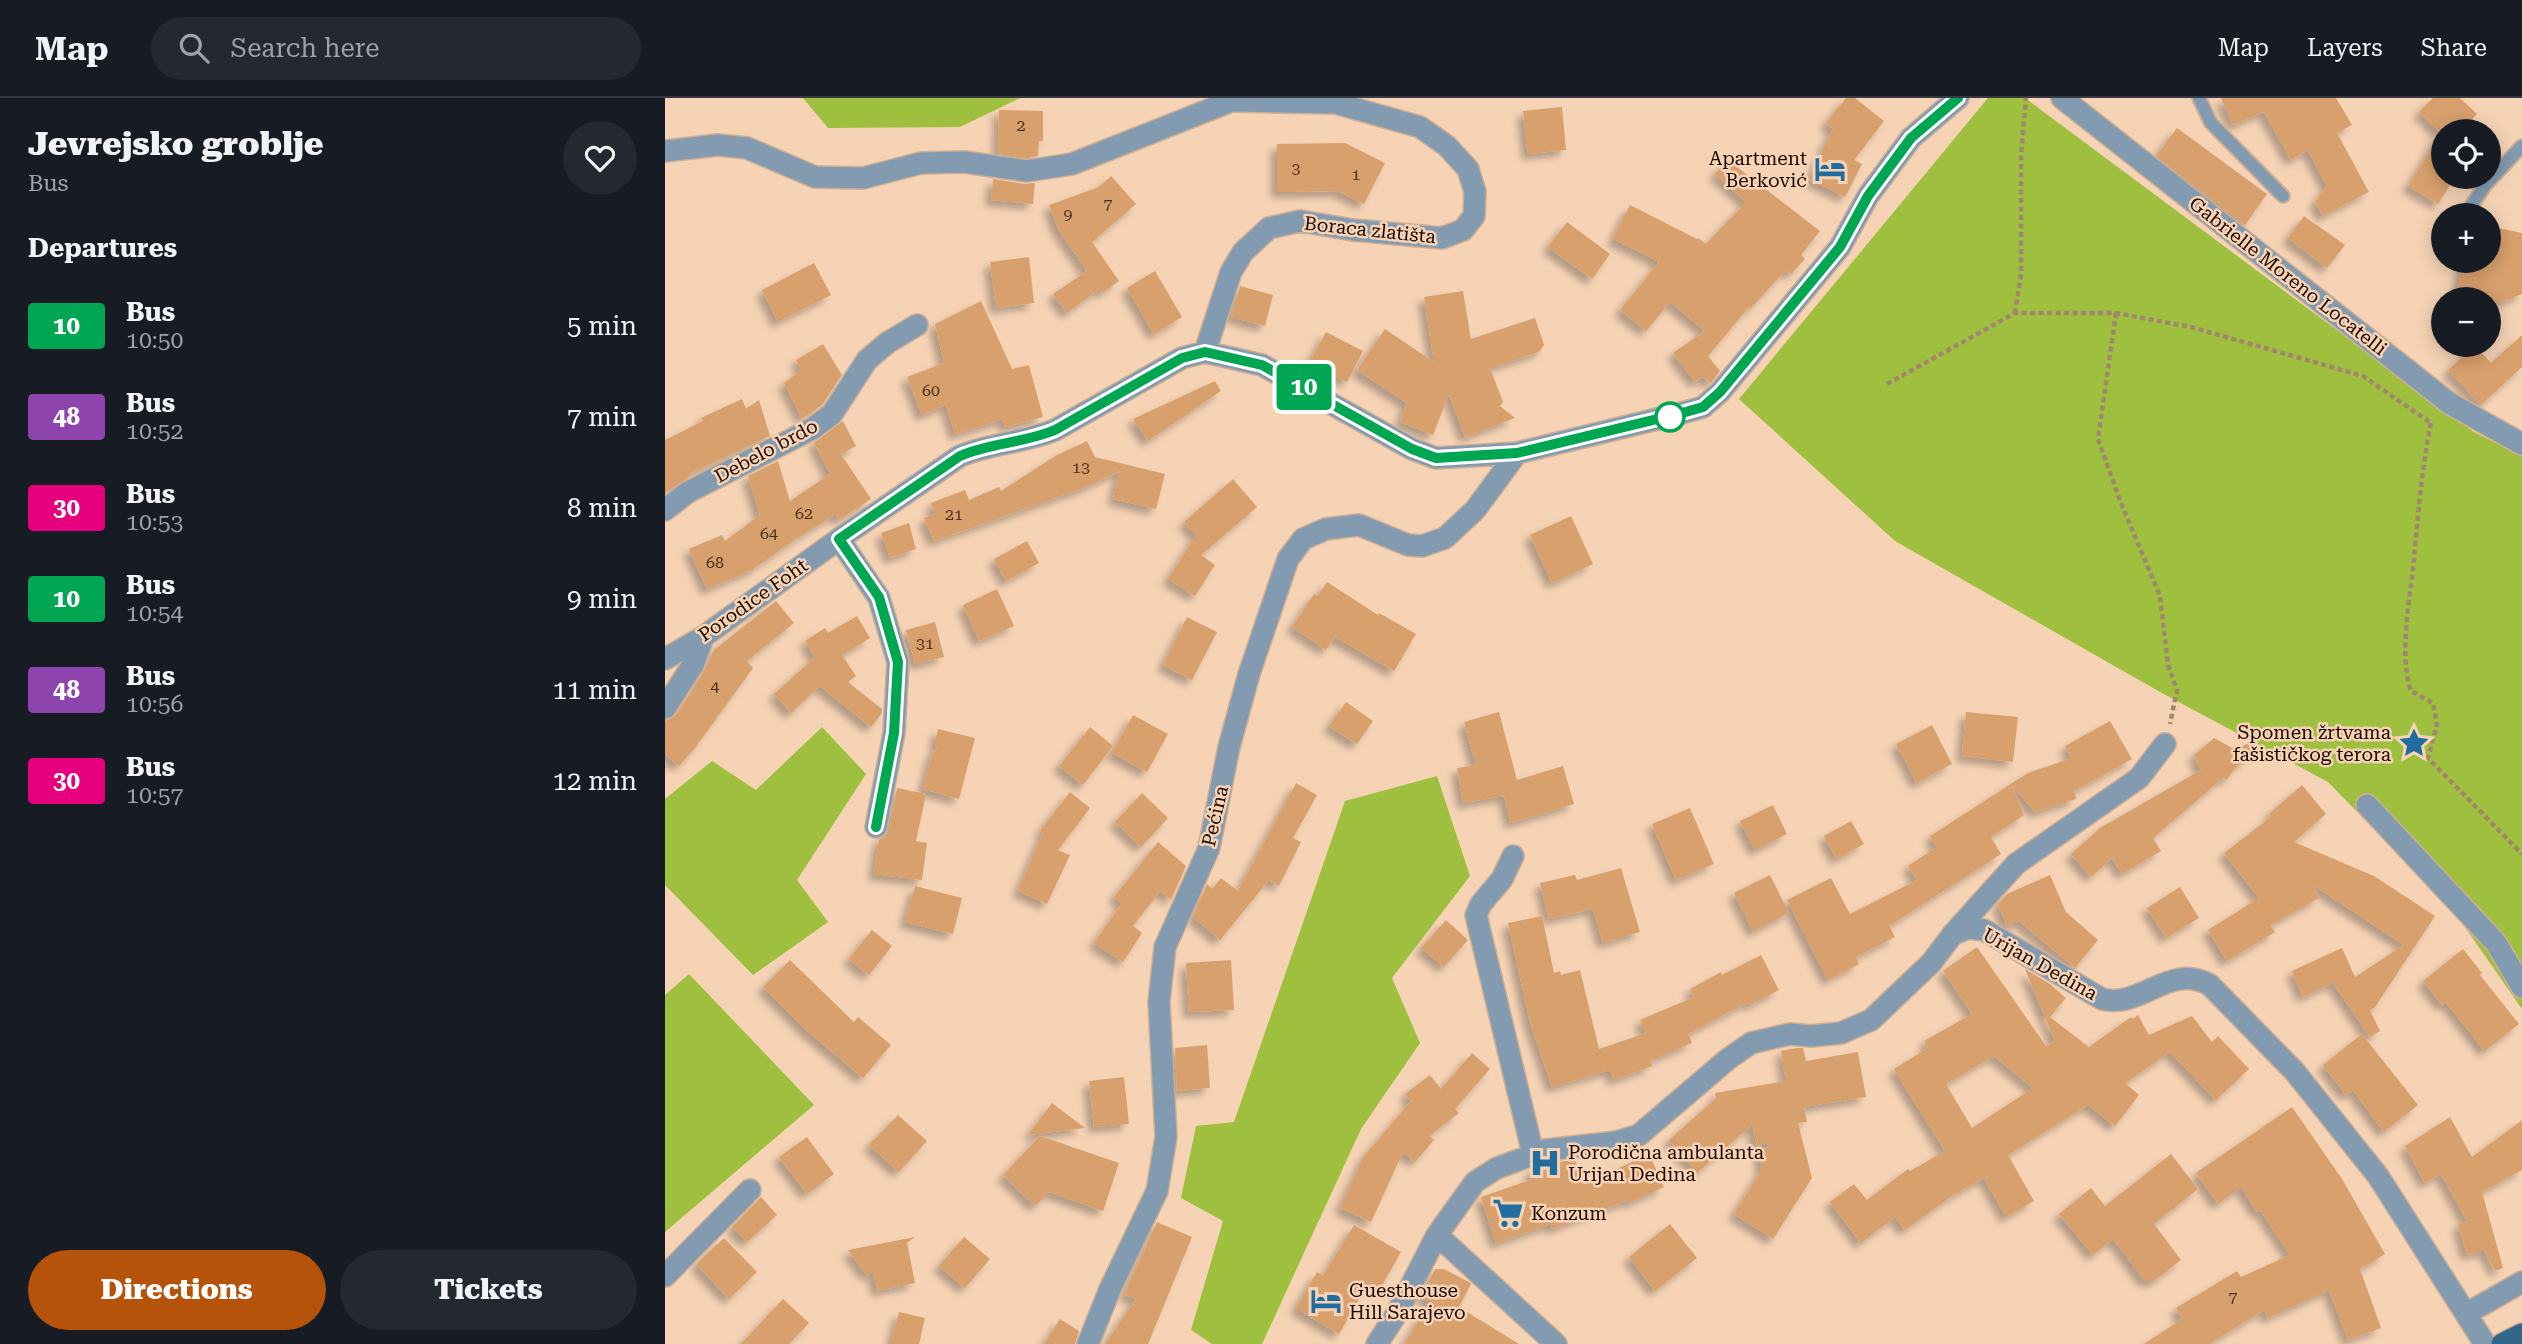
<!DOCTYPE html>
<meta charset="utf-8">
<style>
:root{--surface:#171b24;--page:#242831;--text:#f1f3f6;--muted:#9ea1a6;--line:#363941;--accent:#b45309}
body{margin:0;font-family:"Roboto Serif",serif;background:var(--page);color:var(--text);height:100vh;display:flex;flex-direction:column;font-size:26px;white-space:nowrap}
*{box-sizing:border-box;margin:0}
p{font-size:23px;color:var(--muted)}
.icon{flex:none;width:38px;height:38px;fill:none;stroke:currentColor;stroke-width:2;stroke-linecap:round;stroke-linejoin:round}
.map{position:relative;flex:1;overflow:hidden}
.side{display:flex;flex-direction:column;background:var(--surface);width:665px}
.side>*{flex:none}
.badge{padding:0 14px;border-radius:5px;font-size:24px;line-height:46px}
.controls{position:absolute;left:1766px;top:21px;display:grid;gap:14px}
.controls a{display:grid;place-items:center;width:70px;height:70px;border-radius:50%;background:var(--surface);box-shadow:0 4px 18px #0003;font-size:35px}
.map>.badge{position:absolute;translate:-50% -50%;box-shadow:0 0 0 4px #fff}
h2{padding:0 28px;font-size:26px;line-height:63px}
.round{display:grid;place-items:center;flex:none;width:74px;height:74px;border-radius:37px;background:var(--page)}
.overview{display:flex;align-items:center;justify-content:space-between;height:119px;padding:0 28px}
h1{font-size:33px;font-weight:800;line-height:52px}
.primary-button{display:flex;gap:14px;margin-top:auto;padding:14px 28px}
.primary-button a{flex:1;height:80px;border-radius:42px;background:var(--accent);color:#fff;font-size:28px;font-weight:800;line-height:80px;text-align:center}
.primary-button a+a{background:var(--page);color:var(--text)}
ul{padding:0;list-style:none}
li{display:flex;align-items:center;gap:21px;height:91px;padding:0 28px}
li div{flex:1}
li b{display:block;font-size:26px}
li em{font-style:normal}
li .badge{min-width:77px;font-weight:700;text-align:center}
header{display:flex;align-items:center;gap:42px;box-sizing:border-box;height:98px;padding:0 35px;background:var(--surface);border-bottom:2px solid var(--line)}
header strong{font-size:33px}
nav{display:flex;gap:38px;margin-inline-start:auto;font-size:24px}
.search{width:490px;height:63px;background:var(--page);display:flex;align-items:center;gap:18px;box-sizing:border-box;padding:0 24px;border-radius:38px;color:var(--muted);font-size:26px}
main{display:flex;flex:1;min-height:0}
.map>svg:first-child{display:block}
.green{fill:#9fc03f}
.building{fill:#d8a06d;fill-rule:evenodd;filter:url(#shadow)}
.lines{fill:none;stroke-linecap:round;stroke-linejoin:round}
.service-casing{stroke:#cfaf94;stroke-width:16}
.minor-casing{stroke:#cfaf94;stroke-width:24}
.primary-casing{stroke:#cfaf94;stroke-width:24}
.path{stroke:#a2856f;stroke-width:4.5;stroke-dasharray:5 3.5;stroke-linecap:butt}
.service{stroke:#829bb0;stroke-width:12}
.minor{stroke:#829bb0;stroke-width:21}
.primary{stroke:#34668a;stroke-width:21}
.line-casing{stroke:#fff;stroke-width:16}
.line{stroke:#00a651;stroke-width:10}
.stop-dot{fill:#fff;stroke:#00a651;stroke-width:3.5}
.labels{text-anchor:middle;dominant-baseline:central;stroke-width:5;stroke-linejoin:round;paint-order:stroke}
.number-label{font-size:16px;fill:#4c2f1b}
.poi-label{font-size:19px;fill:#1d0900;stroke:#f6d3b5;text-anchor:start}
.street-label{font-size:19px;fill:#1d0900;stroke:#f6d3b5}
</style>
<header>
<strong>Map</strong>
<div class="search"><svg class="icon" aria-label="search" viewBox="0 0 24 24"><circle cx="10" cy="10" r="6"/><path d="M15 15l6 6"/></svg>Search here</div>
<nav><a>Map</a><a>Layers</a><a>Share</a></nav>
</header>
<main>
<section class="side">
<div class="overview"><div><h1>Jevrejsko groblje</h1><p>Bus</p></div><a class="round"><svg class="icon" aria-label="heart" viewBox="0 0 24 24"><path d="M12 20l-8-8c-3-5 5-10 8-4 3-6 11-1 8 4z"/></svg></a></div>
<h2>Departures</h2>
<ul>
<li><span class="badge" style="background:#00a651;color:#fff">10</span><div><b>Bus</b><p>10:50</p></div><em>5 min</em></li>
<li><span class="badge" style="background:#8e44ad;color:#fff">48</span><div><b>Bus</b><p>10:52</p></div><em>7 min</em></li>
<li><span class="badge" style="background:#e6007e;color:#fff">30</span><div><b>Bus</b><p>10:53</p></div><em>8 min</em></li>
<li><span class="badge" style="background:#00a651;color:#fff">10</span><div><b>Bus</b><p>10:54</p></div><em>9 min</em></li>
<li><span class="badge" style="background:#8e44ad;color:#fff">48</span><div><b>Bus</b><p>10:56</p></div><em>11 min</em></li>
<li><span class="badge" style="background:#e6007e;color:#fff">30</span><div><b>Bus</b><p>10:57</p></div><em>12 min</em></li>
</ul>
<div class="primary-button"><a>Directions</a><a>Tickets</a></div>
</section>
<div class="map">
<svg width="1857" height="1246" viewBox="0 0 1857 1246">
<defs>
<filter id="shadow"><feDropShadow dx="-6" dy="6" stdDeviation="3.5" flood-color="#0004"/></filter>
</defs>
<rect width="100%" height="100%" fill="#f6d3b5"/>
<path class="green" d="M138,0H355L295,29L163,30Z
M1323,0H1360L1809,334L1857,358V911L1788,812L1663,684L1495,594L1230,443L1074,301Z
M157,629L201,676L132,782L163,824L88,877L0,787V701L47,663L91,692Z
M772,678L805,778L727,880L755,945L696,1031L597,1246H547L526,1232L558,1123L516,1100L531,1028L569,1024L680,703Z
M24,876L149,1007L0,1134V897Z"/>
<path class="building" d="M1181,0H1190L1219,23L1189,62L1197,66L1180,99L1144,81L1168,31L1161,25Z
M1556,0H1671L1687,27L1672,35L1704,94L1658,118L1650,104L1662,88L1643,52L1626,62L1599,14L1568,27Z
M1768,0H1795L1812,16L1795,33H1778V79H1790L1773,106L1743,88L1777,33H1773L1754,14Z
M897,9L901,52L863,56L858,13Z
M334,12L378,13V43H374L373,58L362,60L333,56Z
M1512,30L1602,96L1580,127L1491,58Z
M680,45L720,65L699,106L673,93L612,94V46Z
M1063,62L1155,133L1136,157L1140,161L1126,176L1121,172L1086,210L1084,209L1043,258L1055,273L1046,285L1037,279L1030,284L1008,255L1040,233L1005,204L981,233L955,212L994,164L948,141L965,107L1032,141L1033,140L1041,146L1081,104L1050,76Z
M446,78L471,106L427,144L454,183L437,195L434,191L402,215L388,196L422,173L393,131L384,107L434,89Z
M328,81L360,86L370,85L368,106L326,102Z
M1639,118L1680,147L1662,170L1623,140Z
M902,124L945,156L927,181L883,149Z
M1824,128L1857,135V196L1824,209V201H1791L1798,163H1824Z
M364,159L369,205L331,210L325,164Z
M149,165L166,197L113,224L97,192Z
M490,173L517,219L489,236L462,190Z
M575,188L608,197L600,228L566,219Z
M798,193L806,241L870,220L879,247L874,254L825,270L838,304L835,308L850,320L800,339L784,296L768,337L735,324L742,305L692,272L720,231L769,264L759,199Z
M316,203L347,271L364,267L378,319L340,329L338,321L290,336L281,307L257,317L242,279L279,265L270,226Z
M661,234L698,253L682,284L644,265Z
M1857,237V269L1816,307L1783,272L1810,247L1826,265Z
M158,246L177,277L157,307L137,321L119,285L137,272L131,262Z
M550,283L556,293L483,343L468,321Z
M77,301L81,311L94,302L105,338L26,375L27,377L0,395V342L38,323L36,320Z
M178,323L191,348L176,356L206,401L174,422L171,416L129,442L87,472L42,491L24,451L57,437L60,443L95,417L83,378L113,363L125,403L165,376L149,345Z
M422,343L430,359L500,376L491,411L448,401L455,373L416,391L269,443L259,420L270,416L266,405L300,392L304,402L334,389L336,393L392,357Z
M568,381L592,409L536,457L550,467L530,498L503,481L531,437L519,424Z
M906,418L928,466L887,485L865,437Z
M244,425L251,451L225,460L216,435Z
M362,443L374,465L341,483L329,461Z
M662,484L713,517L714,515L751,536L729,573L670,539L661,552L627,529L649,496L652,498Z
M332,491L349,528L314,543L298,507Z
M111,503L129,525L82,563L88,570L30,650L14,668L0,656V623L11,617L40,572L49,552Z
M192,518L205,540L177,557L191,578L183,584L217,611V615L206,629L155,588L126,615L109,596L150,559L140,543L160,530L163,535Z
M522,519L552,534L527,582L498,567Z
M270,524L279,559L250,566L241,532Z
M681,604L708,623L692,646L664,628Z
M834,614L852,682L898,668L909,706L846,725L839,698L798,705L792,670L811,667L799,624Z
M1301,614L1353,619L1348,664L1297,658Z
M468,617L503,636L482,674L447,655Z
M1445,623L1467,661L1409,693L1411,701L1370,714L1347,687L1359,717L1326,739L1336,756L1224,828L1230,839L1191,859L1194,866L1163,882L1122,802L1166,780L1185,816L1252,782L1243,768L1272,749L1265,738L1363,675L1407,660L1400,648Z
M1267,627L1287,666L1252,685L1231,646Z
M425,629L448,648L418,687L394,668Z
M273,631L310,640L294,701L258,691L268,653L272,651L270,644Z
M1549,640L1571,652L1583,645L1589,654L1568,672L1562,682L1558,680L1488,740L1496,753L1457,776L1447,760L1426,779L1406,756L1435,730L1536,672L1529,657Z
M631,685L652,697L628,740L636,744L614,788L604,782L555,842L528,819L542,786L547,791L556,780L573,793Z
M1637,687L1661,716L1629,744L1709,778L1770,818L1710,909L1705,912L1715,933L1705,939L1668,885L1638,899L1627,873L1677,850L1690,879L1739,847L1648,787L1654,800L1605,827L1610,834L1562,863L1543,832L1594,800L1559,755L1606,719L1604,716Z
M232,690L261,696L251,743L262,745L257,782L209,776L214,742L220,738L224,731Z
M405,694L425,710L393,752L405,757L382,806L353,793L378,735L375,733Z
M477,695L503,720L476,749L450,724Z
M1108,707L1122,736L1090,752L1075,723Z
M1025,710L1049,766L1011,782L987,726Z
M1186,723L1199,746L1172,761L1159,738Z
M493,744L521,768L506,802L495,793L468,828L477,835L458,864L429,845L457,805L449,799Z
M956,770L975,834L938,845L928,811L884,821L875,785L910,777L912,782Z
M1105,777L1124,815L1088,833L1069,795Z
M1385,777L1401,814L1433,842L1410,870L1354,823L1342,828L1333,806L1342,796Z
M250,788L297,800L288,836L240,824Z
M1515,789L1534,820L1501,840L1482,810Z
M877,818L889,875L895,873L896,877L915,872L934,951L981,935L975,922L1029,899L1025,891L1056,874L1057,877L1096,857L1114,892L1085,907L1083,904L1023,936L1027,945L985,963L987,968L949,982L945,972L887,989L865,924L843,825Z
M781,822L803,842L779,869L756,850Z
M207,832L227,848L204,877L184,861Z
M1312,849L1381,948L1390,943L1360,871L1385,886L1401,900L1385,919L1424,949L1466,919L1468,921L1473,917L1484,937L1527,918L1547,944L1553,938L1584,971L1551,1002L1505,954L1460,985L1474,997L1450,1028L1423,1007L1343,1057L1369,1103L1341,1119L1319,1080L1287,1098L1240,1132L1230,1119L1196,1145L1165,1104L1189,1086L1202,1102L1243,1071L1245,1073L1280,1053L1229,971L1263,950L1259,943L1307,916L1278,873ZM1329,958L1368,990L1307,1030L1281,986Z
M1798,851L1817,875L1815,877L1854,926L1820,953L1781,904L1777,907L1758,883Z
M125,862L189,924L193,919L226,947L198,980L141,932L98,889Z
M566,862L569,912L524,914L521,865Z
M1697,936L1753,1007L1719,1034L1688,992L1681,997L1658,967Z
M542,947L545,990L512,993L510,950Z
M1132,950H1138L1141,963L1193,954L1201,999L1139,1009L1142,1024L1133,1025L1147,1080L1108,1141L1069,1116L1097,1071L1094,1056L1104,1048L1101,1044L1092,1048L1087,1027L1032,1075L1004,1042L1051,1000L1050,995L1121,983L1116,953Z
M807,955L825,971L790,1011L794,1015L764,1038L769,1042L750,1064L738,1054L706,1124L675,1110L699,1058L746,1003L740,996L765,977L776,991Z
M459,979L464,1026L429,1029L424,983Z
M387,1005L420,1030L363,1037Z
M1627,1009L1677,1081L1720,1156L1695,1171L1716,1230L1683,1242L1664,1192L1603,1220L1599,1212L1544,1246H1479L1517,1221L1511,1210L1572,1173L1576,1179L1625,1157L1595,1112L1592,1114L1576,1089L1553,1106L1531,1075Z
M233,1017L262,1043L234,1074L204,1047Z
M1785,1019L1807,1059L1857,1022V1072L1817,1094L1838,1170L1830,1173L1819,1152L1802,1157L1793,1126L1802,1123L1776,1076L1760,1085L1740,1048Z
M375,1038L454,1065L438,1113L384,1094L370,1108L338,1077Z
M142,1039L169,1076L142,1096L114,1059Z
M984,1056L999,1089L964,1105L963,1102L887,1131L886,1126L831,1145L816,1099L868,1081L865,1072L884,1065L910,1062L919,1086Z
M1506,1056L1533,1091L1489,1126L1516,1162L1489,1183H1480L1448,1141L1428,1157L1394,1116L1426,1090L1440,1108Z
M96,1099L112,1117L82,1144L67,1129Z
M492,1124L527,1139L483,1246H440L471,1201L459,1197Z
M1005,1126L1032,1160L990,1193L964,1159Z
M689,1127L736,1154L715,1191L704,1184L674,1236L631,1210L652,1174L658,1178Z
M250,1139L242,1145L250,1185L212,1193L208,1173L202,1178L183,1152Z
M299,1139L325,1161L300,1190L274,1168Z
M59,1140L92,1174L64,1201L31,1166Z
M770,1171H779L804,1184L806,1186L794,1209L854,1246H739L765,1204L756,1199Z
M118,1201L144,1225L124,1246H76Z
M234,1214L260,1220L254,1246H226Z
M395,1221L414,1233L410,1246H379Z"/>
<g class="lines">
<g class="service-casing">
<path id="service" d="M1534,0L1546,25L1618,98
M1800,117L1821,86L1857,48"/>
</g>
<g class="minor-casing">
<path id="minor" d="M1397,0L1784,305L1857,346
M0,53L53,47L82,50L150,79L198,80L256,65L299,64L362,73L407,66L574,0
M540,254L566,174L578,154L604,130L635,123L688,132L777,140L798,132L809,118L810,94L803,71L782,48L755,29L670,5L571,3
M0,412L23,394L147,331L167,316L202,262L222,245L252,227
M174,441L214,500L233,564L229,635L211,729
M0,561L38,539L174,441L295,358C325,345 359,345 390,332L517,260L540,254L597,267L747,351L771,360L852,355L1017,315L1038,309L1055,294L1175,149L1203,98L1246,40L1293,0
M0,610L29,565L38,539
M1702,707L1831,845L1857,889
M848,758L837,781L816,806L811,817L868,1056
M1288,836L1351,766L1474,680L1500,646
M772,1137L891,1246
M0,1178L85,1092
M1801,1216L1857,1184
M423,1246L445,1191L492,1093L501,1039L494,904L500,849L544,750L564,649L584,576L623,461L638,441L661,431L694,427L743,447L757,448L780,440L810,412L852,355
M712,1246L732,1215L772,1137L810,1084L832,1070L881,1052L952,1044L974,1037L1063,961L1086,945L1125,936L1146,938L1176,935L1206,922L1266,865L1288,836L1304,830L1319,832L1437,901C1477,911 1504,864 1545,887L1630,974L1713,1078L1820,1246"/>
</g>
<g class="primary-casing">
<path id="primary" d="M1837,1246L1857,1236"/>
</g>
<path class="path" d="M1350,215L1356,176V58L1361,0
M1451,215L1433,341L1456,405L1495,498L1503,567L1512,592L1505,626
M1222,286L1350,215H1451L1526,229L1698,278L1766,325
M1766,325C1756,373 1753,422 1748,470C1744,507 1734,558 1746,593L1768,605L1772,626L1763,660L1857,756"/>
<use href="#service" class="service"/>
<use href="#minor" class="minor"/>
<use href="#primary" class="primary"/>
</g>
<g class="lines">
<g class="line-casing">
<path id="line" d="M211,729L229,635L233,564L214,499L174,441L295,358C325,345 359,345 390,332L517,260L540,254L597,267L747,351L771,360L852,355L1017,315L1038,309L1055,294L1175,149L1203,98L1246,40L1293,0"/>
</g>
<use href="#line" class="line"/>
</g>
<defs>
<g id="hotel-bare" transform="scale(2.415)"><path d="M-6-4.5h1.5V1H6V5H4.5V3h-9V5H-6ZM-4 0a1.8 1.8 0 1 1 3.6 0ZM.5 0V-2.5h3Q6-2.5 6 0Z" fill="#216da0" stroke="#f6d3b5" stroke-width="2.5" paint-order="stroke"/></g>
<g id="sight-bare" transform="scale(2.415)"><path d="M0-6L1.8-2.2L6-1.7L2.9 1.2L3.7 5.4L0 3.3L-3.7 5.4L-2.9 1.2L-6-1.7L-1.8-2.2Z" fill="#216da0" stroke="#f6d3b5" stroke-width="2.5" paint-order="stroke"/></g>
<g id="hospital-bare" transform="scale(2.415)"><path d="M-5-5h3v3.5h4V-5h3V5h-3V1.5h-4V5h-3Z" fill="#216da0" stroke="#f6d3b5" stroke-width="2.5" paint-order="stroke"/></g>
<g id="supermarket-bare" transform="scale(2.415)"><path d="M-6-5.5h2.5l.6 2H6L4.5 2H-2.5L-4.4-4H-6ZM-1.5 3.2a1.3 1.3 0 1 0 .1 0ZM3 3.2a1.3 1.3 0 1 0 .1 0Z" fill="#216da0" stroke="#f6d3b5" stroke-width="2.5" paint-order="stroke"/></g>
</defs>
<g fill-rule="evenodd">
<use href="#hotel-bare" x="1165" y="71"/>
<use href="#sight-bare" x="1749" y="645"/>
<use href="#hospital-bare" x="880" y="1065"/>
<use href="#supermarket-bare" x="843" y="1115"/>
<use href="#hotel-bare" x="661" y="1203"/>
</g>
<circle class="stop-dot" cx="1005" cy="319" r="14"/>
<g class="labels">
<g class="number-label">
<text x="356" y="27">2</text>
<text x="631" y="70">3</text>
<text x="691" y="76">1</text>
<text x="443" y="105">7</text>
<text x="403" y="116">9</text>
<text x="266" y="292">60</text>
<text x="416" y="369">13</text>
<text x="139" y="415">62</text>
<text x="289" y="416">21</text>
<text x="104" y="435">64</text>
<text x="50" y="464">68</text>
<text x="260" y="545">31</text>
<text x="50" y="588">4</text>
<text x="1568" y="1198">7</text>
</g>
<g class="poi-label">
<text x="1142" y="60" text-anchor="end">Apartment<tspan x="1142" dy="22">Berković</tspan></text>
<text x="1726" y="634" text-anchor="end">Spomen žrtvama<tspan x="1726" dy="22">fašističkog terora</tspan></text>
<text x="903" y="1054">Porodična ambulanta<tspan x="903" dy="22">Urijan Dedina</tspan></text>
<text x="866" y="1115">Konzum</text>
<text x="684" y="1192">Guesthouse<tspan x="684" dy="22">Hill Sarajevo</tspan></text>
</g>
<g class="street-label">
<text transform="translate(705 132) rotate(6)">Boraca zlatišta</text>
<text transform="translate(1623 178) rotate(38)">Gabrielle Moreno Locatelli</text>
<text transform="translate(101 353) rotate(-28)">Debelo brdo</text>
<text transform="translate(88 502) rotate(-35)">Porodice Foht</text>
<text transform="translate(550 718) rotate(-77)">Pećina</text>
<text transform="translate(1375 866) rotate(29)">Urijan Dedina</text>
</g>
</g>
</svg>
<div class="controls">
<a><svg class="icon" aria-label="locate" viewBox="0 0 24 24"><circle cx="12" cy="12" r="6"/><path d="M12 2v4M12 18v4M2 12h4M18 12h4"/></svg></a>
<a>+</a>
<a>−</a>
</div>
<b class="badge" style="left:639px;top:289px;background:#00a651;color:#fff">10</b>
</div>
</main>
